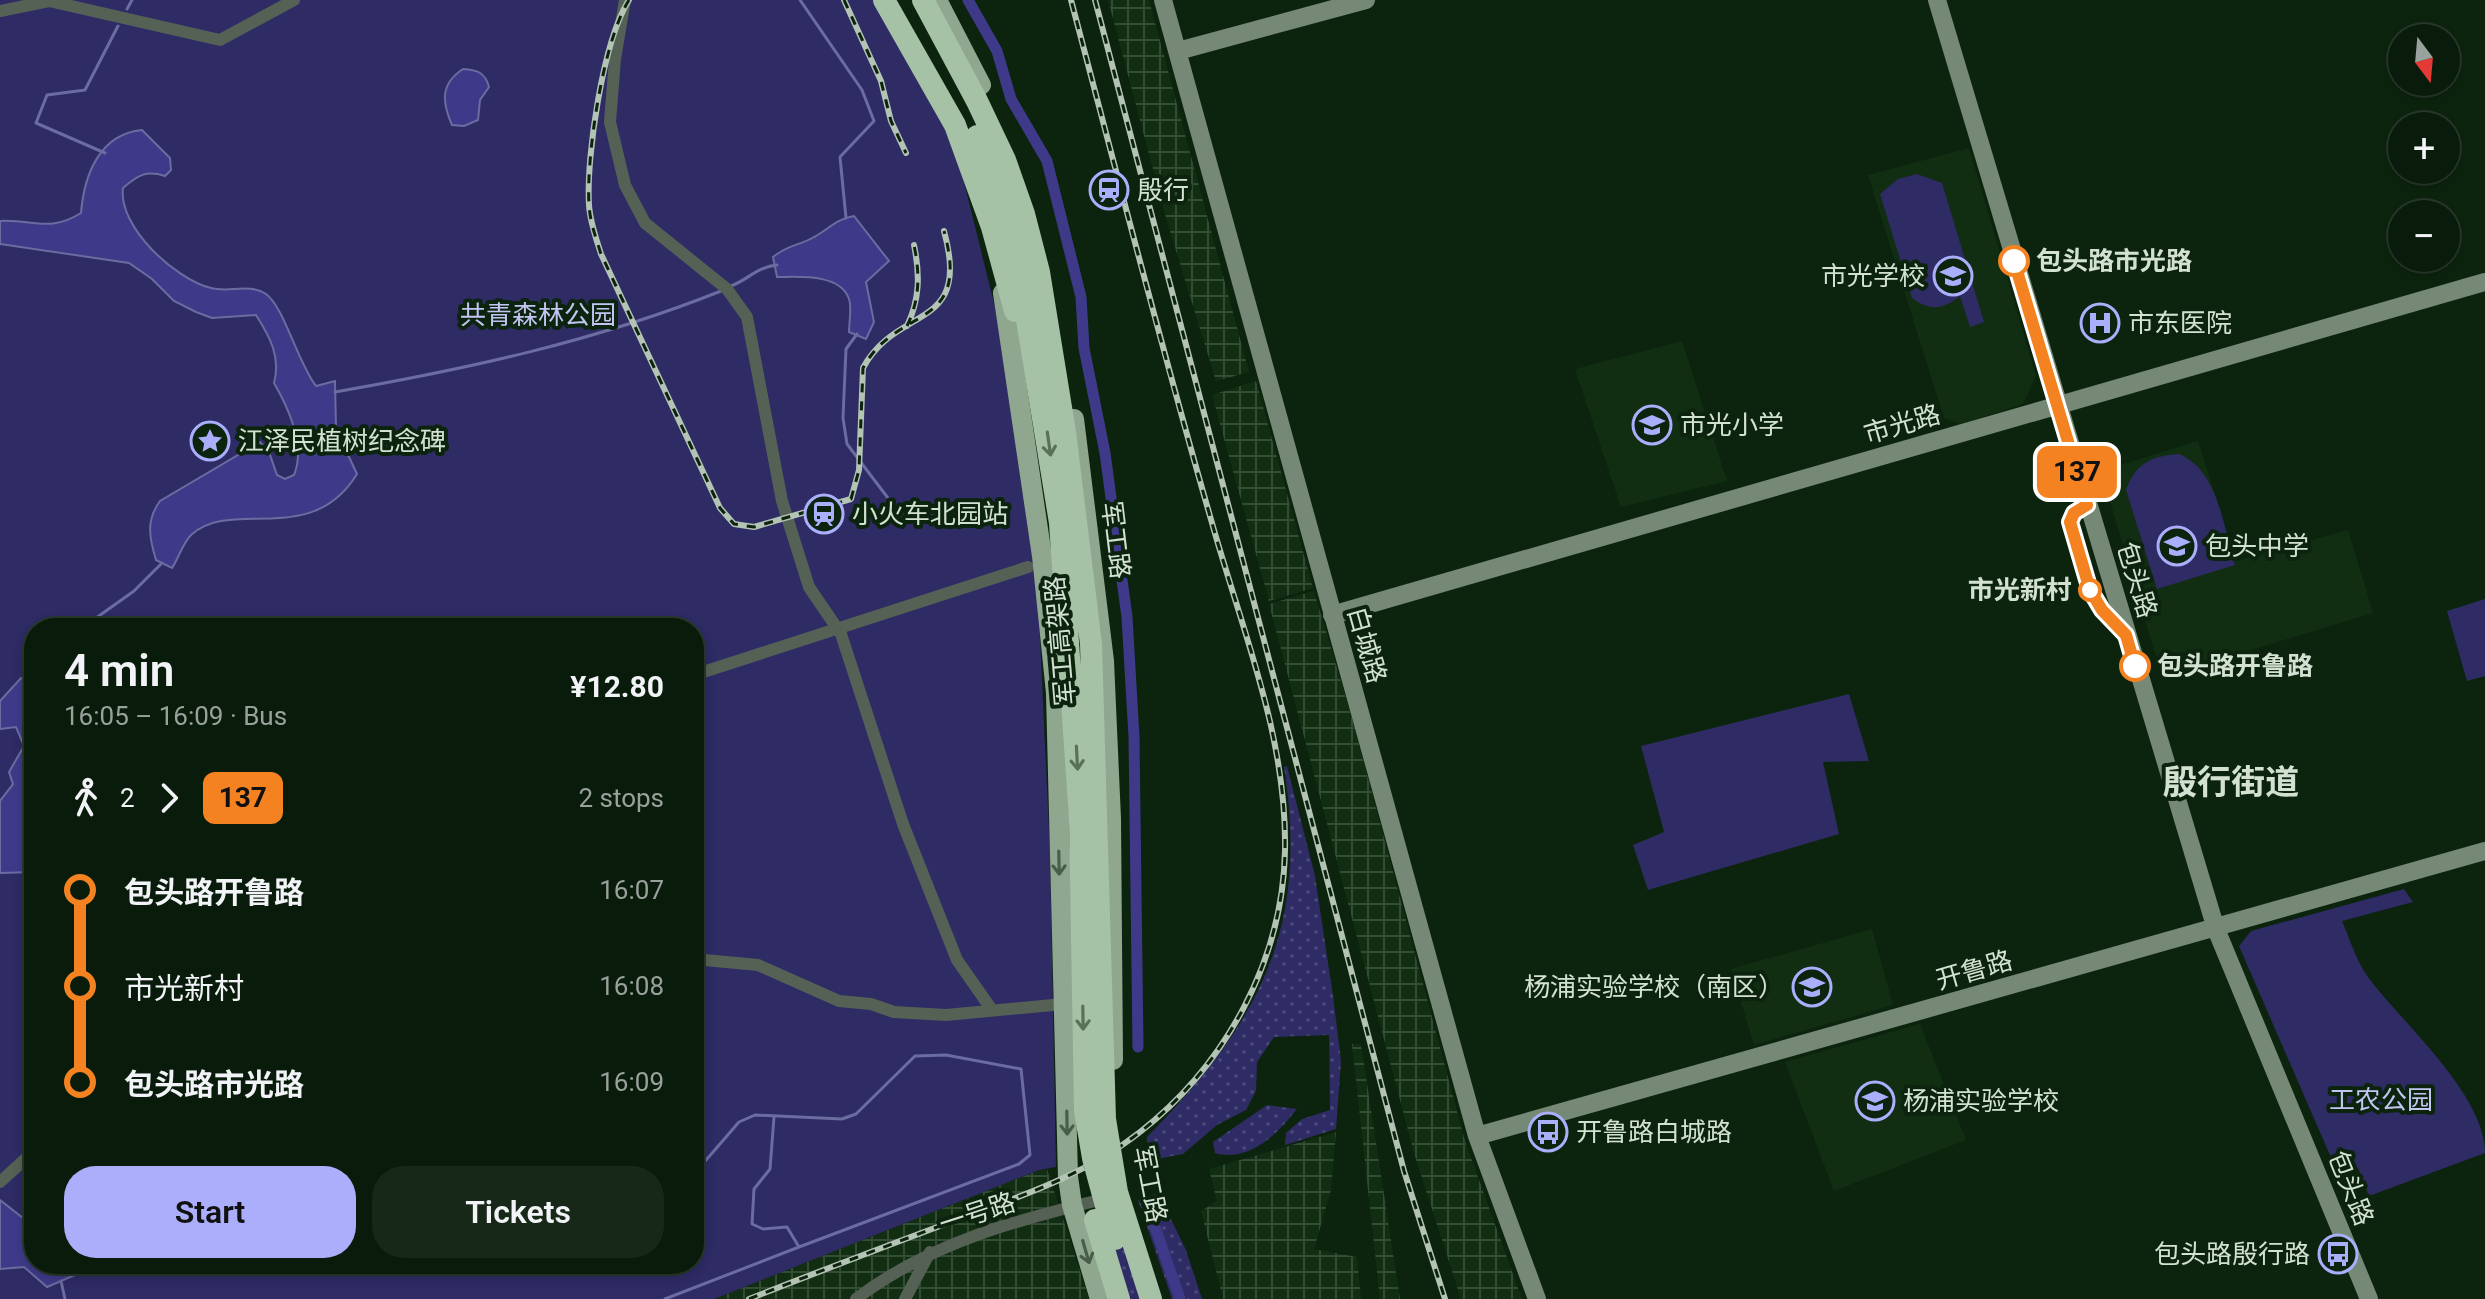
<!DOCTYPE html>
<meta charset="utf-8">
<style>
:root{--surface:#091b0a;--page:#172818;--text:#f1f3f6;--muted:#99a19c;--line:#29392b;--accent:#abaffb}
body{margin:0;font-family:Roboto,"Noto Sans SC",sans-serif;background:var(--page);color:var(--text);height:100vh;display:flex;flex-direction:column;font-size:30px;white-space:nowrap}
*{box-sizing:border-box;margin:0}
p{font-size:26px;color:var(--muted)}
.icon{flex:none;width:44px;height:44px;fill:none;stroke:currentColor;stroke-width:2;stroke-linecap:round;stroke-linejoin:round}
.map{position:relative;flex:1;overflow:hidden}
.details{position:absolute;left:24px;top:618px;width:680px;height:656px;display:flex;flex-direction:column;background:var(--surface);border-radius:32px;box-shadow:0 4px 12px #0003,0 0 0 2px var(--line)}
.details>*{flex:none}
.badge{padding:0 16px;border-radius:12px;font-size:28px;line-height:52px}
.needle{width:52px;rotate:164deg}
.fabs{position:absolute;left:2388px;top:24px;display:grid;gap:16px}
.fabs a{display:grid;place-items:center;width:72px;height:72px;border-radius:50%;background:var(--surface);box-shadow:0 4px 12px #0003,0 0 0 2px var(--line);font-size:40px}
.map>.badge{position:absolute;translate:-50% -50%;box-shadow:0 0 0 4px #fff}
.legs{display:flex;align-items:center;gap:12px;height:88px;padding:0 40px;font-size:26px}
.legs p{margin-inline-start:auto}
.head{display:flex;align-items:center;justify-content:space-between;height:136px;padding:0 40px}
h1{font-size:44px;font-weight:600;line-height:60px}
.primary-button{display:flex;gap:16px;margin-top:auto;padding:16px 40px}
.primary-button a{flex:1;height:92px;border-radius:32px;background:var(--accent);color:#111;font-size:32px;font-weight:600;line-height:92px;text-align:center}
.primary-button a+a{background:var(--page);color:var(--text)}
ul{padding:0 40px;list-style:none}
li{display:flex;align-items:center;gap:28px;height:96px;font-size:30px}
li i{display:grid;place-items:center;width:12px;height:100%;margin:0 10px;background:currentColor}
li i::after{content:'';width:20px;height:20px;margin:-10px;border:6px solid;border-radius:50%;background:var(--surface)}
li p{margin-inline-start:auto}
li:first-child i{background:linear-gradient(#0000 50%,currentColor 0)}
li:last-child i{background:linear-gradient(currentColor 50%,#0000 0)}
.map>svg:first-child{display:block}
.built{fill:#112e13}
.industrial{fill:url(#industrial-grid)}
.grass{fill:url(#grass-dots)}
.park{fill:#2e2b65;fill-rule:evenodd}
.water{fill:#3e3a89;stroke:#6b6c9f;stroke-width:2}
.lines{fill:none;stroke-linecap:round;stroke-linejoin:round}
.stream{stroke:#6b6c9f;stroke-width:3}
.canal{stroke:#3e3a89;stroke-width:11}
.street{stroke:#566156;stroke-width:12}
.secondary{stroke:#768876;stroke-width:18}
.primary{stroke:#8fa68f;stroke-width:20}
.rail-casing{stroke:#b3c3b4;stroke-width:6}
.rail{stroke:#0c240e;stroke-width:3;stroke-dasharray:9;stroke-linecap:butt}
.highway-bridge{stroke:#a5c1a6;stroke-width:22}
.oneway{stroke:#58725a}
.oneway2{stroke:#475e48}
.line-1-casing{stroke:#fff;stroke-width:18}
.line-1{stroke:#f58220;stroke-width:12}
.stop-1-dot{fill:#fff;stroke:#f58220;stroke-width:4}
.labels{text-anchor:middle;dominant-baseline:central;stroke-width:8;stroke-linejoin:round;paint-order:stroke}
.poi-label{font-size:26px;fill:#d3e1d3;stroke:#0c240e;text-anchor:start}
.stop-label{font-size:26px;font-weight:bold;fill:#d3e1d3;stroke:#0c240e;text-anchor:start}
.park-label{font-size:26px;fill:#c2c5f2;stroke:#0c240e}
.street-label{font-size:26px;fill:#d3e1d3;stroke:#0c240e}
.district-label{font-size:34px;font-weight:bold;fill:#d3e1d3;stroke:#0c240e}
</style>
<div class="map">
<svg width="2485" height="1299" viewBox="0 0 2485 1299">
<defs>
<pattern id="industrial-grid" width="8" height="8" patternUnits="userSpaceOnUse" patternTransform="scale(2)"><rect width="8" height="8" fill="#112e13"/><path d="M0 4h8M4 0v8" fill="none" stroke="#334c34"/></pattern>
<pattern id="grass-dots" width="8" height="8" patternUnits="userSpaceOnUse" patternTransform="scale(2)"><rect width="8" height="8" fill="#2e2b65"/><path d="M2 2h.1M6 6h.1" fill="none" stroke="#4b497a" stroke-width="1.8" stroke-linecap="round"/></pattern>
</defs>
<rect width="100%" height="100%" fill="#0c240e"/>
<path class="built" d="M1969,148L2036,376L2023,404L1961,424L1944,418L1868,175Z
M1682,341L1727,481L1621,507L1575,369Z
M2198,441L2236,561L2348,530L2373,613L2162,677L2101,471Z
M1872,929L1893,1005L1754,1045L1731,969Z
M1920,1024L1966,1140L1834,1191L1785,1062Z"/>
<path class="industrial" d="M1108,0H1149L1249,372L1216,381L1166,218Z
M1256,381L1313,588L1269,601L1212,395Z
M1314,591L1353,722L1465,1141L1522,1299H1461L1414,1153L1269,604Z
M1352,1044H1361L1400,1299H1380Z
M1336,1132L1331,1190L1314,1249L1357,1257L1361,1299H1223L1201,1211L1217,1201L1209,1169Z
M1047,1169L1089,1299H714L1039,1170Z"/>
<path class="grass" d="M1287,766L1315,876L1333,996L1341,1061L1336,1129L1285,1145L1286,1133L1302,1119L1330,1110L1329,1035L1274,1037L1257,1062L1256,1091L1246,1110L1217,1125L1183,1154L1147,1161V1137C1258,1024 1310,930 1284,767Z
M1267,1105L1297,1109C1278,1133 1250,1163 1215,1153L1213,1142Z
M1158,1193L1186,1250L1202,1299H1172L1138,1200Z
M1117,1222L1140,1299H1109Z"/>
<path class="park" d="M0,0H876L950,126L1000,327L1037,574L1050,851L1056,1167L1039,1170L714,1299H0ZM34,628H694V1264H34Z
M1917,174L1942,183L1984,322L1970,327L1960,296C1943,310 1929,311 1912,298L1880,194L1898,179Z
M2179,454C2219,471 2223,527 2235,565L2157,589L2126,490C2136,463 2151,456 2179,454Z
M2485,599V676L2467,681L2447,611Z
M1849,694L1869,761L1823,762L1839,834L1648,890L1633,845L1664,832L1641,746Z
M2404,889L2413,902L2342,921C2350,939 2356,961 2368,977C2402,1023 2485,1094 2485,1153L2369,1196L2358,1168L2339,1176L2239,946L2251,931Z"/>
<path class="water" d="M463,69C477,70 485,72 489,87L480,100L478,120L464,126L452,125C442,102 440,84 463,69Z
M142,130L170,158L171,170L165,176C146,170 138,175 123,188C118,227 175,279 211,288C229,293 249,283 266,294C284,307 298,363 316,386L335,381L336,429L357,474C311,549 232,497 191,535C183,543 178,559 172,568L156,560C149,537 146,520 160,501L260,442L269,452L277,475L285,479L294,475C306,446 289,409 274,383C281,357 270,337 256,315L212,318L196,312L174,301L152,279L129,263L0,244V221C33,219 49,233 81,213C84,176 99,134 142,130Z
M854,216L889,261L866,282L874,322L866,339L849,332C849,323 852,307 849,299C840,273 798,277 777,277L773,257C789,244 799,246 814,237C829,229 836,219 854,216Z
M21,678L34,686V872L0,873V801L13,784L9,772L24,746L16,727L0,729V701Z
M0,1200L23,1218H34V1264H78L75,1275L47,1287L24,1267L0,1269Z"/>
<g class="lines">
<path class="stream" d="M800,0L862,90L874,121L840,157L846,218
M127,9L132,0
M105,153L36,123L47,95L85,90L118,26
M731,286C749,279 757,267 777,265
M857,334L846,349L843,418L847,444L897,510
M335,392C467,369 596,341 721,291
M82,628L134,591L162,563
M26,681L34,669
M694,1174L739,1122L755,1115L842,1119L856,1114L915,1056L946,1055L1021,1069L1030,1155L1019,1164L799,1247L787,1227L763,1229L752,1224L754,1189L770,1169L774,1117
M61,1281L65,1299
M665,1299L799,1247"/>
<path class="canal" d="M968,0L997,51L1011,99L1047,161L1081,297L1084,348L1105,453L1127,617L1134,737L1138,1047
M1147,1204L1180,1299"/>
<path class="street" d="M625,0L615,59L610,122L625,185L645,223L727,289L747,317L782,501L809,587L841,634L903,824L957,960L992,1010
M0,11L49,1L220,40L294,0
M694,675L1028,567
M694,959L758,965L839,1001L871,1004L894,1012L946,1015L1063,1004
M0,1182L34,1151
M856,1299C929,1243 1019,1219 1108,1198
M905,1299L930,1252"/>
<path class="secondary" d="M1163,0L1477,1136L1537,1299
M1937,0L2216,929L2369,1299
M1178,51L1366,0
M1332,615L2485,282
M1477,1136L2485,851"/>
<path class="primary" d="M937,0L981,85
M1003,293L1042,556L1056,693L1068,1177L1072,1205L1100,1299
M1074,419L1104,661L1111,819L1113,1060"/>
<g class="rail-casing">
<path id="rail" d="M629,0C603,41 586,156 589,205C590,222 596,238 601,254L720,508L734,524L754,527L851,499L859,470L863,368C897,304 972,332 944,231
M844,0L881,81L891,121L906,153
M1095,0L1404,1171L1445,1299
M907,326C920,299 920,274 914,245
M749,1299C815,1273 881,1248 948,1223C1015,1198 1083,1177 1140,1132C1226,1065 1283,960 1285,850C1287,736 1242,630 1212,523C1162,350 1117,174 1071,0"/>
</g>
<use href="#rail" class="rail"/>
<path class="highway-bridge" d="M884,0L955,125L992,227L1015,311
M923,0L977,101L1005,160L1024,214L1039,272L1065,432L1091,644L1105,1119L1117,1192L1151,1299
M977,136L1004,206L1016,252L1060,523L1080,820L1085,1111L1093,1158L1115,1239
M1095,1220L1119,1299"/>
</g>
<defs><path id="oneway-shaft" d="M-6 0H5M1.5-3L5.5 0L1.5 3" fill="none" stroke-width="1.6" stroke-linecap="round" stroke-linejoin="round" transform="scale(2)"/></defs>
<g class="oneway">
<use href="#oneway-shaft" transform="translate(1049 444) rotate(82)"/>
<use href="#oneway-shaft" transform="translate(1077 758) rotate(87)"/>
<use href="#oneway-shaft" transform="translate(1083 1018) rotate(89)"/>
</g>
<g class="oneway2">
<use href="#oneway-shaft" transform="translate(1059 863) rotate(89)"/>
<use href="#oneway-shaft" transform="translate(1067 1123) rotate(89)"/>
<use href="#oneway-shaft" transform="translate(1086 1252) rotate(74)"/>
</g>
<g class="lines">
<g class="line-1-casing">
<path id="line-1" d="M2014,261L2087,505L2074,513L2070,522L2090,590L2102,610L2126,635L2135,666"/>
</g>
<use href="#line-1" class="line-1"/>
</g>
<defs>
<g id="station-ring" transform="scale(2)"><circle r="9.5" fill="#0c240e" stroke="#abaffb" stroke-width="1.5"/><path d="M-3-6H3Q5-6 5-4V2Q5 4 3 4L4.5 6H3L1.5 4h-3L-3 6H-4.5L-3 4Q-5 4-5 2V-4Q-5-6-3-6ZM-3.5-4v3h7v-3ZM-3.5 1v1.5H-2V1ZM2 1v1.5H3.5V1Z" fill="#abaffb"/></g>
<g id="school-ring" transform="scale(2)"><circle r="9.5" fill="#0c240e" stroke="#abaffb" stroke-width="1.5"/><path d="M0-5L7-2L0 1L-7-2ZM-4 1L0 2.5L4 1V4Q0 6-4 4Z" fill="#abaffb"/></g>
<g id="hospital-ring" transform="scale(2)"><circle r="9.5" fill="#0c240e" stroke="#abaffb" stroke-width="1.5"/><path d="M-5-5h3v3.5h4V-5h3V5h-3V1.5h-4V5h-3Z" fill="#abaffb"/></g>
<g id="sight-ring" transform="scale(2)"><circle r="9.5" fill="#0c240e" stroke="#abaffb" stroke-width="1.5"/><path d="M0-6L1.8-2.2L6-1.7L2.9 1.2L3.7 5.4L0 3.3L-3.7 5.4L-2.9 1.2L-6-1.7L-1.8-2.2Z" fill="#abaffb"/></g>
<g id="bus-ring" transform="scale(2)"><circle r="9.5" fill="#0c240e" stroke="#abaffb" stroke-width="1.5"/><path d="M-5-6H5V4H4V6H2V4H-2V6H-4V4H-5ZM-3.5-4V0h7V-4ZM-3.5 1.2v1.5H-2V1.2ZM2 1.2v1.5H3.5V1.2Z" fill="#abaffb"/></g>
</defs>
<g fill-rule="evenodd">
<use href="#station-ring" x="1109" y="190"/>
<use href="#school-ring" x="1953" y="276"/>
<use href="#hospital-ring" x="2100" y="323"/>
<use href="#school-ring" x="1652" y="425"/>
<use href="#sight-ring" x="210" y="441"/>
<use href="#station-ring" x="824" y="514"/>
<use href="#school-ring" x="2177" y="546"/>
<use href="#school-ring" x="1812" y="987"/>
<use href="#school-ring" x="1875" y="1101"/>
<use href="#bus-ring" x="1548" y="1132"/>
<use href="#bus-ring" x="2338" y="1254"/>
</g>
<g class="stop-1-dot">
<circle cx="2014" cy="261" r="14"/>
<circle cx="2090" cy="590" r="10"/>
<circle cx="2135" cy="666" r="14"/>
</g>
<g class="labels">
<g class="poi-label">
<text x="1137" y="190">殷行</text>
<text x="1925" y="276" text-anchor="end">市光学校</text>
<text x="2128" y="323">市东医院</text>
<text x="1680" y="425">市光小学</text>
<text x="238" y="441">江泽民植树纪念碑</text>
<text x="852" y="514">小火车北园站</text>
<text x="2205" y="546">包头中学</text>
<text x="1784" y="987" text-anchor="end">杨浦实验学校（南区）</text>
<text x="1903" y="1101">杨浦实验学校</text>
<text x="1576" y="1132">开鲁路白城路</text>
<text x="2310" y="1254" text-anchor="end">包头路殷行路</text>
</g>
<g class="stop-label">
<text x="2036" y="261">包头路市光路</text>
<text x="2072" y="590" text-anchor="end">市光新村</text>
<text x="2157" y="666">包头路开鲁路</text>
</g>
<g class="park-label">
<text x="538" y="315">共青森林公园</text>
<text x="2381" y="1100">工农公园</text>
</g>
<g class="street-label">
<text transform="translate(1902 424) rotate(-16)">市光路</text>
<text transform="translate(1116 540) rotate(83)">军工路</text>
<text transform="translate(2137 580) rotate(73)">包头路</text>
<text transform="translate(1060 641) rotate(-95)">军工高架路</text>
<text transform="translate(1367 645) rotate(74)">白城路</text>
<text transform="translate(1974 970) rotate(-16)">开鲁路</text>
<text transform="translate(1150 1184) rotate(79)">军工路</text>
<text transform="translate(2351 1188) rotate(68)">包头路</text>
<text transform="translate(977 1213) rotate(-18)">一号路</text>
</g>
<g class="district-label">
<text x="2231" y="782">殷行街道</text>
</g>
</g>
</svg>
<div class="fabs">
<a><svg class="needle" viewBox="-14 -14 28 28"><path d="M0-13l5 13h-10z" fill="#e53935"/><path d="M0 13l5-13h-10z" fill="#99a19c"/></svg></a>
<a>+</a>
<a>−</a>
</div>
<b class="badge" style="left:2077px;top:472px;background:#f58220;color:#111">137</b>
<section class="details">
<div class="head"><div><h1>4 min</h1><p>16:05 – 16:09 · Bus</p></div><b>¥12.80</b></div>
<div class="legs"><svg class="icon" aria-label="walk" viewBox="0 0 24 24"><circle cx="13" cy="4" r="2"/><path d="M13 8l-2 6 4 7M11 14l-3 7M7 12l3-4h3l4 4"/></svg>2<svg class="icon" aria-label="forward" viewBox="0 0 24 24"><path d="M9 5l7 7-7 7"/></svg><b class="badge" style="background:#f58220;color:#111">137</b><p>2 stops</p></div>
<ul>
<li><i style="color:#f58220"></i><b>包头路开鲁路</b><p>16:07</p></li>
<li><i style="color:#f58220"></i><span>市光新村</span><p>16:08</p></li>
<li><i style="color:#f58220"></i><b>包头路市光路</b><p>16:09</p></li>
</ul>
<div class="primary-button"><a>Start</a><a>Tickets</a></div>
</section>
</div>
